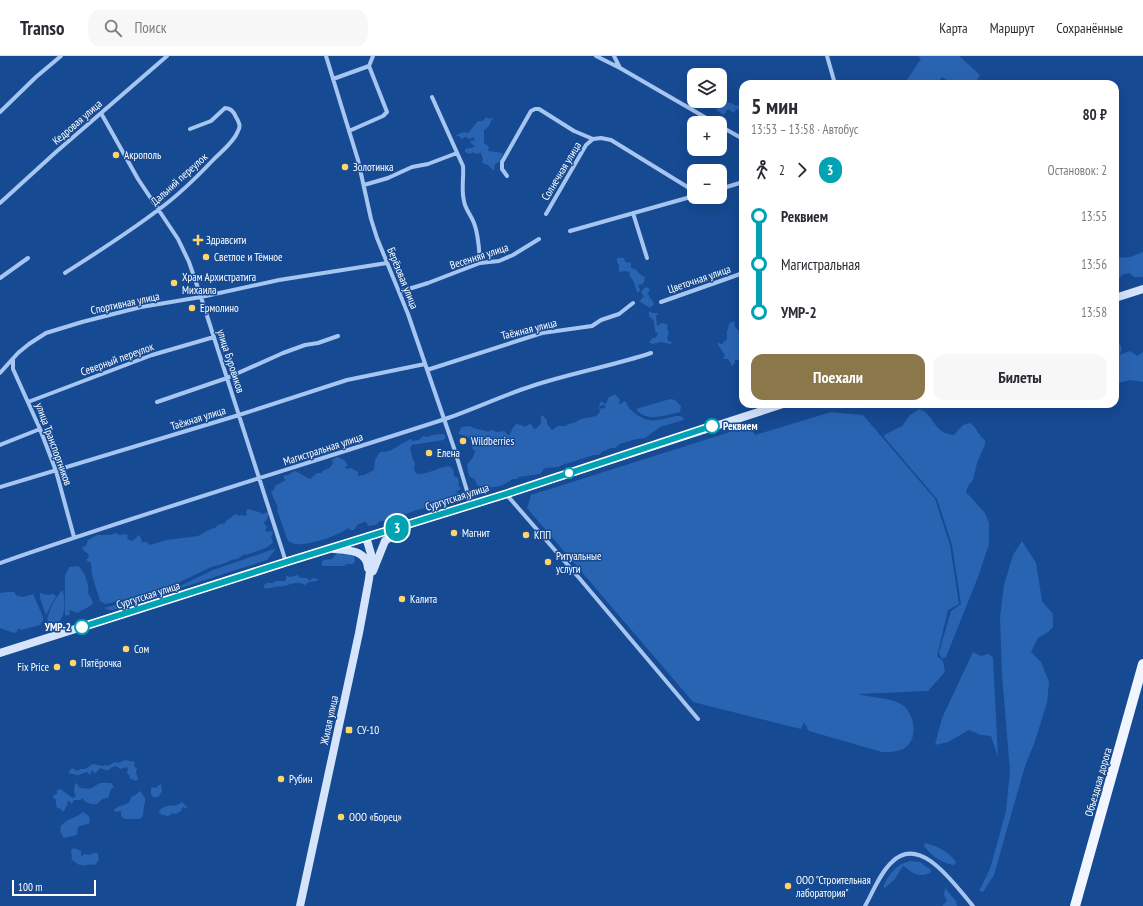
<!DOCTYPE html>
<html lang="ru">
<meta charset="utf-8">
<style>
:root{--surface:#fff;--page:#f7f7f7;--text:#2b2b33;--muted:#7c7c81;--line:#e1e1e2;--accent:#8a784a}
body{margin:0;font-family:"PT Sans Narrow",sans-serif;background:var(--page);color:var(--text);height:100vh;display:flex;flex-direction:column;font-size:15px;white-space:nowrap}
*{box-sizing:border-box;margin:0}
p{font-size:13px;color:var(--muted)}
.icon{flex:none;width:22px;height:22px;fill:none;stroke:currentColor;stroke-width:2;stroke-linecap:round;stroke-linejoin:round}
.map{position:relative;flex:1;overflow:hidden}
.panel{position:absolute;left:739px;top:24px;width:380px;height:328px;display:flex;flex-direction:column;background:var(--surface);border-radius:12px;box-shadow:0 4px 16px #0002}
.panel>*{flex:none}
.badge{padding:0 8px;border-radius:13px;font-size:14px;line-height:26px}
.tools{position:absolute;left:687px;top:12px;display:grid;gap:8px}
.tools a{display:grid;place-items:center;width:40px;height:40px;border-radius:8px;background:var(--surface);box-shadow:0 4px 16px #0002;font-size:20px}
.scale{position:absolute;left:12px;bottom:10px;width:84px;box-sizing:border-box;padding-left:4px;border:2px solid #fff;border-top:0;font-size:11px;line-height:14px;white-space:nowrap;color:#fff;-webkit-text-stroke:3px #164a93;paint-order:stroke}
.map>.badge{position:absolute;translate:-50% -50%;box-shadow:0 0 0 2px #fff}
.legs{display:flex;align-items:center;gap:6px;height:44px;padding:0 12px;font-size:13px}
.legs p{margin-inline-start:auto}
.headline{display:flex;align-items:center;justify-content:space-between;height:68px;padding:0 12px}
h1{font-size:22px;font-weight:700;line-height:30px}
.action{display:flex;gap:8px;margin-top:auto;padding:8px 12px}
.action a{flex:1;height:46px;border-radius:12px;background:var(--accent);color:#fff;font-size:16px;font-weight:700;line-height:46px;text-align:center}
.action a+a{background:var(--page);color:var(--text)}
ul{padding:0 12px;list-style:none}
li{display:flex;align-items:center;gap:14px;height:48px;font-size:15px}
li i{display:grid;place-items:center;width:6px;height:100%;margin:0 5px;background:currentColor}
li i::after{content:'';width:10px;height:10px;margin:-5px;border:3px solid;border-radius:50%;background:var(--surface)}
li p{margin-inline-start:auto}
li:first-child i{background:linear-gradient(#0000 50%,currentColor 0)}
li:last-child i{background:linear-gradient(currentColor 50%,#0000 0)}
header{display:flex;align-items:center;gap:24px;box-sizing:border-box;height:56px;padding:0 20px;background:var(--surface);border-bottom:1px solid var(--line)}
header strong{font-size:19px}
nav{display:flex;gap:22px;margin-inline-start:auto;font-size:14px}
.search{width:280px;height:36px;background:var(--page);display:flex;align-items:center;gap:10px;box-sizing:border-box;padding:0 14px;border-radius:12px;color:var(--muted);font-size:15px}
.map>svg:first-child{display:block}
.green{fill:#2964b2}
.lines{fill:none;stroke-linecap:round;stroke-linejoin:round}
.minor{stroke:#a6c6f1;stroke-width:4}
.secondary{stroke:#d5e4fb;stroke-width:8}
.primary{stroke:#f0f5ff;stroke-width:10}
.line-1-casing{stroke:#fff;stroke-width:9}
.line-1{stroke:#00a3b4;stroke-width:6}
.poi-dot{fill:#ffd666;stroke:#164a93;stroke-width:1.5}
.stop-1-dot{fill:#fff;stroke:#00a3b4;stroke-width:2}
.labels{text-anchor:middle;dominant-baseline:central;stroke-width:3;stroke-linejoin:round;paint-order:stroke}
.street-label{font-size:11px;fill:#fff;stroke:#164a93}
.poi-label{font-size:11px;fill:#fff;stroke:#164a93;text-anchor:start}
.stop-label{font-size:11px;font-weight:bold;fill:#fff;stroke:#164a93;text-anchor:start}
</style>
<header>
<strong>Transo</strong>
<div class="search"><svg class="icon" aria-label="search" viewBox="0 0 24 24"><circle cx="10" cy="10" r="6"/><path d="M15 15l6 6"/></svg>Поиск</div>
<nav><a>Карта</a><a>Маршрут</a><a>Сохранённые</a></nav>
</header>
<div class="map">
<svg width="1143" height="850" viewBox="0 0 1143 850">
<rect width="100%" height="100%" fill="#164a93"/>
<path class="green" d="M918,0H959L980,19L977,23L982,28H953L942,21L937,28H920L913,26L912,28H904L921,3Z
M721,47C724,48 728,46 731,47C735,49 735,50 738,49L741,52L740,54L736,53L734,57L728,53L724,59L716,54Z
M486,61L489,63L494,61L491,64C491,69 487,72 484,74V87L489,91L488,95L503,97L500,105L495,108L494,115L488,109L482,107L483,103L481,97L476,98L473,96L470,98L465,96V93L475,91L470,86L472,84L475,85L474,81L470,83L465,81L462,83L459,80H456C459,77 464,75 468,77L478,65H483Z
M1143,196V221H1134L1129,217L1122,219L1115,226V203L1120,201C1129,203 1135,199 1143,196Z
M617,202H625L624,204L627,207L629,206L631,208V212L636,213V214L641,219L645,221L644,226L642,228L638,229L640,234L639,236H637L633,224L629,219L630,216L625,215L619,216V209L617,206Z
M648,231L650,234L647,238L649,239V241L652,244L654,248L650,252L639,245L642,243V241L645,242L641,236L644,232Z
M649,255L652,257H658L656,260L657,270L662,267L668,269L667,272L669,277L667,281L668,285L672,286L671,288L661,286L652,288L649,286L653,282H655L658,278L655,275L654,265L649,260Z
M732,266H735C733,273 740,274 742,279C745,285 743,296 743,303L741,302L738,304H735V307L732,310L728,303H723L725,299L718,289V287L722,288L727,283V275L728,273L729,267Z
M1115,281L1119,286L1122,293L1119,299L1130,295L1137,300L1143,296V326L1130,324L1115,328Z
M615,338L620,344L619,347L620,349L624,345L626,346C628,352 631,354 636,358C656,374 673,354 684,362L683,364L660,371L645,382L637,383L619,388L615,392H611L602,396L599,399H594L562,409L558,411L545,412L540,418L519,421L517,423H512C504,431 489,433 478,430L474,423L469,420L467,409C471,403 473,404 475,395L472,392L473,388L470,386L471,384L467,380L458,378L462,371L470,370C476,374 482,373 488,376L492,374L497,376L504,375L508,379H510L512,373L516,368L521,369L525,371L529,368L532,369L533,372L536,373L541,367V360L542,359L547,364V368L552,374L558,370H566L568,368L574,367L581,363L596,360L600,356L599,351L602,353L606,351L604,349L601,350H599L601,345L605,348L607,346L608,342Z
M670,343L675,344L681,350L680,356C666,359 646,367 636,353Z
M919,353C934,357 933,378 954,379L963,369L970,367C976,370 978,379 985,384V388L977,407L973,424L968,430L966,436L985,457L989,467V488L978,521L946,601L943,603L940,600L939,596L951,555L961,548L952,489L937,443L885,382L884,379L902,370L910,359Z
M831,356L863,359L935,443L950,489L959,548L948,554L937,600L943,605L945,616L928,635L858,638C871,642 888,641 901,648C914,656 919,681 906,691C900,696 890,696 882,696L809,675L804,666L801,673L693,646L527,452L531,439L749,370L755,379Z
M442,378L445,379V382L444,384L412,389L410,392L413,404L415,407L414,414L417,418C423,418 430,416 435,414C444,411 454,406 454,420L458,422L459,427L458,428L461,433L455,436L459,437C454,445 440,448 432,450L431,451L417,454L387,465H380L376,469L368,470L366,466C363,466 361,468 358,468L354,474H350L348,472C340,479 308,490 297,488C294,488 290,486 288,485L277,454L278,452L271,436L274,434L275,430L286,424L283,421L284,420L288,419L295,415L310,423L317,417H321L324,414L330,412L333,407L332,404L337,401L344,404L348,409L345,411L346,413L351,412L358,416V420L364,419L374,414L375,404L380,396C388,396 392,394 398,390C402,387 406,386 410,383L412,385L419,384L423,380L427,381L433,379Z
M247,453L259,456L262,458L268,456L269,458L266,465L263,466L267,471L265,474L267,476L272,475L273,478L271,480L273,486C269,493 255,495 247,499L245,498L237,503L232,504C226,508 216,509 209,512C197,518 185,523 173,530L171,529L165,532L111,547L105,548L100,545L92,519L91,507L86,504L89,501L88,498L83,494L82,492L86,489L88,484L97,479H111L115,477L120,479L126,478L128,480L127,483L132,485L136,482L138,479L140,480L142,486H147L150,489L166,484L198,480L211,473L215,472C217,469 221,467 224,468L227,464L236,458L239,460L242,459L246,460Z
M1022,485L1036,507L1042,545L1053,558V571L1048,576L1038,582L1031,596L1041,606L1049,626L1047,647L1034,688L1025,710L994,819L983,836L979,835L990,813L1006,755L1010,715L1002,619L1000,561L1004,529L1013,499Z
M274,493L275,494L267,504L113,554H109L104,552L176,532L213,514Z
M338,497L344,499V497L354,499L355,505L353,508H347L344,510H323L321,509L323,504L332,503L335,499Z
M78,510C84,514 90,530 88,537L92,544L93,547C88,553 82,553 78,557L69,554L70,558L66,560L65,558V520L69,511Z
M297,519L301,522H307L309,525L313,522L318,523L317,525L309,526L305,529C296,524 291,529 283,530C280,531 277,530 274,531C270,532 269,533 264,532V529L267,527H273L275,525H285L286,523V520L291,521Z
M63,534C64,541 67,559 59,565C57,566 53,567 50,568L47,563C50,553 55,541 63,534Z
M7,536H14L17,540L23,541L33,538L43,561V565L40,569L21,574L19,572L17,574L18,575L14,577L0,572V537Z
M40,537L48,539L53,538L56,540L46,559L40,542Z
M973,596L981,600L989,598L993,602L998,701L991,680L981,679L969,674L948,686L935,689L942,662Z
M125,704L135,706L134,710L137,713L136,716L138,723L136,725L129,722L130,720L127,717L128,713L127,711L120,713L116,710C107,712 112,717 100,712L95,718L92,714L90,719L87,716L78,719L68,717L72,712L77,715L81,713H85L93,708L102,710L106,709L107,710L115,706L118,707Z
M75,727L77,728L80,732H83C89,734 92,732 98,728C101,726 107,727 111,727L114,731L111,733L108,742L102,743L97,748C93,749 84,747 83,742L80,744H74L72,748L69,745L67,746L68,748L65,752V754L62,756L61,753L57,752L56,748V744L53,741V739L57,738V734L60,733L73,742L76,740L74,736Z
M161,728L162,735L159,740L154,742L151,738V732L152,731L155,732Z
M140,735L145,742V748L144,749L143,760L140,763H125L121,760V755L115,756L114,754C118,748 130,751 131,741L134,740Z
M182,746L187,751V753L183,751L181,755L176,758L173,757L168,760L159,758L160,754L162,752L170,749C174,751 178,749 182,746Z
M83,756L89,760L90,767L78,771L77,779L64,782L60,775L61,772L60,771C68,761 75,763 83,756Z
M925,787C937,790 948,795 956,806L954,809C941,807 932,800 924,790Z
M74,792L81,795V800L85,798L90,799L93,797H98L99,804L95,809C83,807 84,814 71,803L72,801L71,794Z
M910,805L920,806L931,814L930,817C918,822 913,817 903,810L894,824L885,832L883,831C890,817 895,809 910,805Z
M945,832L956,845L957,850H942L947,845L944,839Z"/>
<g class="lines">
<path class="minor" d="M326,0L358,104L371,163L377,182L408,258L454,392L471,448
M596,0L620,12L715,67
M614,0L620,12
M827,0L835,28
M369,10L373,0
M333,23L369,10L387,56L383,60L349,75
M432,41L463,110C464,122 461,133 464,145C465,153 471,159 474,167C479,180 479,193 480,207
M0,56L36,21L61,0
M101,57L138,123L178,183L189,206L201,241L286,506
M720,70L743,83
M593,83L601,82L611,84L694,135
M507,120L502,113V106L531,55L535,53H539L574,75L593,83
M364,129L388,122L412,111L428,108L457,97
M720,133L743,126
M0,147L56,96L167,0
M633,157L647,202
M546,158L586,89L593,83
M570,175L694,140
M65,217C96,197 128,177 158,154C179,139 197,121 214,103C222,95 234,86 238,75C241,70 239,66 236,61C234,56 231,52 225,52L211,65L190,73
M0,222L28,202
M399,236L428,227L480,207L499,205L513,199L539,183
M661,246L743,217
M13,303V313L40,373L56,415L74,481
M427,314L542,277L592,270L601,264L619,258L633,247
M0,317L18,297L29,288L46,277L82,266L141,251L201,241L279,224L387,207
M28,346L152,299L214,281
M157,346L227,322L283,297L305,289L318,287L338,280
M0,389L40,373
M0,431L239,359L347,324L425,308
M506,438L580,523L698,663
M0,507C146,456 294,412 442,364C472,354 501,340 532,330C571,317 612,310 651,297
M865,850C873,836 880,817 892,806C921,777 956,831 973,850"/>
<path class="secondary" d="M1115,242L1143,233
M334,493C348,494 367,494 368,512
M373,515L385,485L399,474
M0,597L286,506L506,438L783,348
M300,850L359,577L369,523L371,506V498L366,481"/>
<path class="primary" d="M1075,850L1143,608"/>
</g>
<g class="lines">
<g class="line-1-casing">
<path id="line-1" d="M82,571L286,506L506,438L712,370"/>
</g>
<use href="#line-1" class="line-1"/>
</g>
<g class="poi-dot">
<circle cx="116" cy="99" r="4"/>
<circle cx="345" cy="111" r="4"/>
<path d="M196 178h4v4h4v4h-4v4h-4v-4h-4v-4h4z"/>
<circle cx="206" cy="201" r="4"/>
<circle cx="174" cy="227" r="4"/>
<circle cx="192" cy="252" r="4"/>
<circle cx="463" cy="385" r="4"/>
<circle cx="429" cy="397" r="4"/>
<circle cx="454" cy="477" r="4"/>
<circle cx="526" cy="479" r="4"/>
<circle cx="548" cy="506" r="4"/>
<circle cx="402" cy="543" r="4"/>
<circle cx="126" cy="593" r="4"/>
<circle cx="73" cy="607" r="4"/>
<circle cx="57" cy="611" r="4"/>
<rect x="345" y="670" width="8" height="8" rx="2"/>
<circle cx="281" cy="723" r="4"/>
<circle cx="341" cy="761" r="4"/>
<circle cx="788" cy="830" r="4"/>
</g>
<g class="stop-1-dot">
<circle cx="712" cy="370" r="7"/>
<circle cx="569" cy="417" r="5"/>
<circle cx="82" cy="571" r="7"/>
</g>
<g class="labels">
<g class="street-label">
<text transform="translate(77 66) rotate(-41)">Кедровая улица</text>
<text transform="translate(561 115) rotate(-59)">Солнечная улица</text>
<text transform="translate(179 123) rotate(-42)">Дальний переулок</text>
<text transform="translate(479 200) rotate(-18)">Весенняя улица</text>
<text transform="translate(403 222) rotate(68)">Берёзовая улица</text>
<text transform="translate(699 223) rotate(-19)">Цветочная улица</text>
<text transform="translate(125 247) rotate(-12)">Спортивная улица</text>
<text transform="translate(529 273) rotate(-14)">Таёжная улица</text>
<text transform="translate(117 303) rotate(-20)">Северный переулок</text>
<text transform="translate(231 305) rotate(72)">улица Буровиков</text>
<text transform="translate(198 362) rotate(-17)">Таёжная улица</text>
<text transform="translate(54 388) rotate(70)">улица Транспортников</text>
<text transform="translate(323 393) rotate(-18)">Магистральная улица</text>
<text transform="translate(457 441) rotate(-18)">Сургутская улица</text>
<text transform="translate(148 539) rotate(-18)">Сургутская улица</text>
<text transform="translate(329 664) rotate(-78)">Жилая улица</text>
<text transform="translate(1098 726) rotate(-74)">Объездная дорога</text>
</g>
<g class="poi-label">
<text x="124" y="99">Акрополь</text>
<text x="353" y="111">Золотинка</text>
<text x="206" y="184">Здравсити</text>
<text x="214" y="201">Светлое и Тёмное</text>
<text x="182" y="221">Храм Архистратига<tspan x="182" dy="13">Михаила</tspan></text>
<text x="200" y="252">Ермолино</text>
<text x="471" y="385">Wildberries</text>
<text x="437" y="397">Елена</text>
<text x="462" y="477">Магнит</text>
<text x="534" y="479">КПП</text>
<text x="556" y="500">Ритуальные<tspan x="556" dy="13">услуги</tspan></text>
<text x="410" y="543">Калита</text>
<text x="134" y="593">Сом</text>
<text x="81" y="607">Пятёрочка</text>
<text x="49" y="611" text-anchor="end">Fix Price</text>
<text x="357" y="674">СУ-10</text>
<text x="289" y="723">Рубин</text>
<text x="349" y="761">ООО «Борец»</text>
<text x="796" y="824">ООО "Строительная<tspan x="796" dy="13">лаборатория"</tspan></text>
</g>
<g class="stop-label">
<text x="723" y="370">Реквием</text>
<text x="71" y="571" text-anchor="end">УМР-2</text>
</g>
</g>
</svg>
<div class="tools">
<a><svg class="icon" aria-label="layers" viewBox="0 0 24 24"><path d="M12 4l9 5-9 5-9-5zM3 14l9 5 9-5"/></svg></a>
<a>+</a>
<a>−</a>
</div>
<div class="scale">100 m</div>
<b class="badge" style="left:397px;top:472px;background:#00a3b4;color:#fff">3</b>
<section class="panel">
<div class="headline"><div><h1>5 мин</h1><p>13:53 – 13:58 · Автобус</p></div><b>80 ₽</b></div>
<div class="legs"><svg class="icon" aria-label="walk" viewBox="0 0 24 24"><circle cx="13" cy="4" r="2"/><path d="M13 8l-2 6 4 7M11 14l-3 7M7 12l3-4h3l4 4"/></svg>2<svg class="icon" aria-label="forward" viewBox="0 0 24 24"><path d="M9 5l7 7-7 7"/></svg><b class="badge" style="background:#00a3b4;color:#fff">3</b><p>Остановок: 2</p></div>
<ul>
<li><i style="color:#00a3b4"></i><b>Реквием</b><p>13:55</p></li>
<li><i style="color:#00a3b4"></i><span>Магистральная</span><p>13:56</p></li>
<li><i style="color:#00a3b4"></i><b>УМР-2</b><p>13:58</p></li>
</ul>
<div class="action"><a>Поехали</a><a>Билеты</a></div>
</section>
</div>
